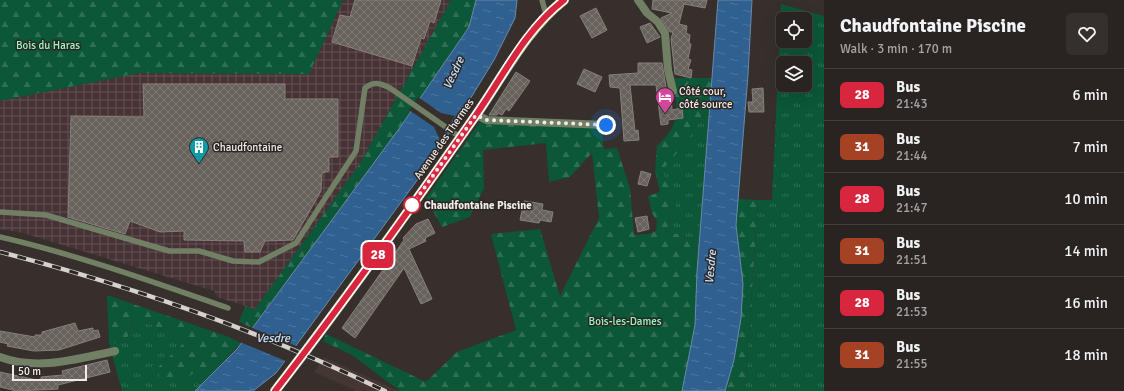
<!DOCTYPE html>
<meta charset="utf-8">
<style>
:root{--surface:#292321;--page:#352f2e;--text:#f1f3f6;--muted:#a5a4a5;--line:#45403f}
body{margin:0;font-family:Signika,sans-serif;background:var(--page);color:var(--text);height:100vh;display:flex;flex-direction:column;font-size:15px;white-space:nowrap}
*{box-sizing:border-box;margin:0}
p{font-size:13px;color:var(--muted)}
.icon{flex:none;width:22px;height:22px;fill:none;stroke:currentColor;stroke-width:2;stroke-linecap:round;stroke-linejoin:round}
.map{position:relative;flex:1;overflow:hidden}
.details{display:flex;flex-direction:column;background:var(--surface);width:300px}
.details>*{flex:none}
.badge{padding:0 8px;border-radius:6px;font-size:14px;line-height:26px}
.buttons{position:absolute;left:776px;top:12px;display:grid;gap:8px}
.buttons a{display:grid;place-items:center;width:36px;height:36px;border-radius:6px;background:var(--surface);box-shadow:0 4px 16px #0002,0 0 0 1px var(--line);font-size:20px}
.scale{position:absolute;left:12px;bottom:10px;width:75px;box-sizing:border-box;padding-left:4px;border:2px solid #f0ebe9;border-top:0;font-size:11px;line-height:14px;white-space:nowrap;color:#f0ebe9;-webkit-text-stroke:3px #2d2623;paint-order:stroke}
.you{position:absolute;width:20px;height:20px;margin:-10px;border:3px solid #fff;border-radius:50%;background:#1a73e8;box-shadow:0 0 0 6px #1a73e833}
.map>.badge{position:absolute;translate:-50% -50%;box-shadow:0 0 0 2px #fff}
.round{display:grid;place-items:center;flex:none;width:42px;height:42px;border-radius:6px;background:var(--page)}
.headline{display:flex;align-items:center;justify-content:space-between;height:68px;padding:0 16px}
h1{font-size:19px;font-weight:700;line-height:30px}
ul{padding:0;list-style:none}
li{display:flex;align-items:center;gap:12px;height:52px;padding:0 16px;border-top:1px solid var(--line)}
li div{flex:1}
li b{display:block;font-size:15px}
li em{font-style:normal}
li .badge{min-width:44px;font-weight:700;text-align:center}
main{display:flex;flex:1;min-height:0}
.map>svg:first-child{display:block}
.built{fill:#443630}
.industrial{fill:url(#industrial-grid)}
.grass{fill:url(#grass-tufts);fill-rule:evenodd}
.forest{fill:url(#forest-firs)}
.water{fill:url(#water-ripples);stroke:#698aaa}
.pier{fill:#372f2c}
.building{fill:url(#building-cross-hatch);stroke:#87807a}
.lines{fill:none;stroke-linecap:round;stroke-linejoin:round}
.service{stroke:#717f65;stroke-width:5.5}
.minor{stroke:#717f65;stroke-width:8}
.primary{stroke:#b0cd97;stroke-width:10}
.rail-casing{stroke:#d6d1cf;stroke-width:4.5}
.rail{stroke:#2d2623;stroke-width:3;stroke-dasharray:9;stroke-linecap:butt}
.line-casing{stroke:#fff;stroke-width:9}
.line{stroke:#d7263d;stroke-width:6}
.walk{stroke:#f0ebe9;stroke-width:4;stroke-dasharray:0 7.2}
.stop-dot{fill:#fff;stroke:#d7263d;stroke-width:2}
.labels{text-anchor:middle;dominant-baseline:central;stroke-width:3;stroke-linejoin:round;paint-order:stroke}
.park-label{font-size:11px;fill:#93fac2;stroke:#2d2623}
.poi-label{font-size:11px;fill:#f0ebe9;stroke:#2d2623;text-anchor:start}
.street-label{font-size:11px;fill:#f0ebe9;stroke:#2d2623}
.stop-label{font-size:11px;font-weight:bold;fill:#f0ebe9;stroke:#2d2623;text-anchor:start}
.water-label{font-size:12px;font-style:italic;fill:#c5e1fe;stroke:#2d2623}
</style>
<main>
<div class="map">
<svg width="824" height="391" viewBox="0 0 824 391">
<defs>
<pattern id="industrial-grid" width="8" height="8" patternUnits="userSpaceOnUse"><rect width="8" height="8" fill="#473336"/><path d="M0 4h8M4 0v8" fill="none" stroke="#625153"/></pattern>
<pattern id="grass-tufts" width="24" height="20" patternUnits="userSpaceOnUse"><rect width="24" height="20" fill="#0b5737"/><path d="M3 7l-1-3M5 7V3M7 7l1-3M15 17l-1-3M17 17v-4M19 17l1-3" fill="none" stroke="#2f6f54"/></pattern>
<pattern id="forest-firs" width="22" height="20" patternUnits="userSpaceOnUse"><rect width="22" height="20" fill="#0b5737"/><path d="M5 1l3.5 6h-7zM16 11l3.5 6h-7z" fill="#2f6f54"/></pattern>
<pattern id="water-ripples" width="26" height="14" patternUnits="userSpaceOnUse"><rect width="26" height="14" fill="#2f608f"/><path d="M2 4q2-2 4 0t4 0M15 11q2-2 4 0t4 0" fill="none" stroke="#4d779f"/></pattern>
<pattern id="building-cross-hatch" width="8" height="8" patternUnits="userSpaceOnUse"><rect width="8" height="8" fill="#69625c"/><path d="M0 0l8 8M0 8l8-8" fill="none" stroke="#7f7973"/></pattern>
</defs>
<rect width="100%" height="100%" fill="#372f2c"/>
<path class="built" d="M324,357L399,391H356L314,372Z"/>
<path class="industrial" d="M343,0H451L359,165L255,309L217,297L214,291L23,233L0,229V101L139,73L309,74Z"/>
<path class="grass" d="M781,4L824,16V391H736L746,378L758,200H772ZM783,19H805V41H783ZM783,63H805V85H783Z
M709,108L697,272L692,239L668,231L669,218L676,209C675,195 667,183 661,170L677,153Z
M134,318L188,339L158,367L179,383L195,371L207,379L195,391H122L109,343L126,342Z"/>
<path class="forest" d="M0,0H343L309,74L139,73L0,101Z
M451,0H476L469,27L401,126L252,328L239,322L245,306L255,309L359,165Z
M673,78H712L709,108L677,153L662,170C667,183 675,195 676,209L669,218L668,231L692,239L697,272L695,326L682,391H400L352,355L323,341L326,334L426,382L457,352L516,330L491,234L540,229L560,296L599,218L592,153L570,177L549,182L546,143L483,150L484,188L470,217L442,227L426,198L482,119L601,125L604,149L617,148L630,188L634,235L649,234L656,231L657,221L652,213L648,196L660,192L655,171L657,146C683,121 677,111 673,78Z
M738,199L758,200L746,378L736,391H725L734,360L743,284L736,225Z
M107,295L229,337L241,343L207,379L195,372L179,383L160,381L158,367L188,339L134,318L126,342L109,343Z"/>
<path class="water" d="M476,0H517L515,18L494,60L437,153L276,373L253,391H195L237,349L401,126L469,27Z
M718,0H752L748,75L736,225L743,284L741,318L734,360L725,391H682L695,325L697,272Z"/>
<path class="pier" d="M418,97L441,113L455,116L440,140L434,127L409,110Z
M250,327L296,346L298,347L288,362L240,342Z"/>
<path class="building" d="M355,0H441L434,23L430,21L424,39L421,38L412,66L332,42L340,15L350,17Z
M653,0H707L705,8L684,4L679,24L687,26L686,33L690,35L689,44H691L688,59L691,60L688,69L692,70L691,78L675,74L671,39L673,32H670L661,18L672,13L652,9Z
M596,8L607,30L592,38L580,16Z
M650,23L660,37L647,43L640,27Z
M638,63H662L667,93L671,96L672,110L682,108L683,118L668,120V124L661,125L656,85H630L635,131L638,130L639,140L624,141L620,88L610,87L609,75L638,73Z
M584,69L602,77L595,92L577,84Z
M516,72L530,81L509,111L506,109L502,115L498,113L497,115H489Z
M143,84H285V99H338V157H329V171L322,173L321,191L293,240L265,241L260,252H245L244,241L184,240V231L160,232L130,221L125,234L68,217L71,116L144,117Z
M763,88L764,112H749L748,102H753L752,89Z
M641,171L651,174L647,186L638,184Z
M524,201L543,204L542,210L553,212L551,222L540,220L539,223L520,220Z
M647,216L649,229L638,232L635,218Z
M428,219L435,233L425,238L426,241L409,249L432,299L421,304L404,268L355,338L342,328L404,240L403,238L416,224Z
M75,323L78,331L93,328V331L98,330L100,337L59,350L34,351L7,346L8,344L0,342V331L35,337V335H42V332Z
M107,360L110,372L58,385V389L17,391L0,387V372L41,381V377L63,375L62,371Z"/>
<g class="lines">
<path class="service" d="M542,0L546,14
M0,212L46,215L169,251H199L233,261L259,262L296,243L356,151L365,88C374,81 380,83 390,88L460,137
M0,237C78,255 153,282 228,308"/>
<path class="minor" d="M638,0L647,13L658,22L665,33L668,70L673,91
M476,115L487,120L606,125
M0,357C38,371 76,359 115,351"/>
<path class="primary" d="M275,391C345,301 411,208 476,115C504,75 526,30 564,0"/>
<g class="rail-casing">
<path id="rail" d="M0,252C132,286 262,332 385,391"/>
</g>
<use href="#rail" class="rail"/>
</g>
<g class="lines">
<g class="line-casing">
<path id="line" d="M275,391C345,301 411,208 476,115C504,75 525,30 564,0"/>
</g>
<use href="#line" class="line"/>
<path class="walk" d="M412,205L410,208L476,115L487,120L606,125"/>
</g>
<defs>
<g id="hotel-pin" transform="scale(1)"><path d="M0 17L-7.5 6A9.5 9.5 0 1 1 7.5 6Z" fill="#d1479c" stroke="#2d2623"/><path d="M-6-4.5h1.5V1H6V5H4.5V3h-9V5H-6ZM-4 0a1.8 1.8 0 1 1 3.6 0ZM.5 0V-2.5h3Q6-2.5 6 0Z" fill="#fff"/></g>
<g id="building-pin" transform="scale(1)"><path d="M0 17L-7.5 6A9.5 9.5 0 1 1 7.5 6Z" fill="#0f9aa8" stroke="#2d2623"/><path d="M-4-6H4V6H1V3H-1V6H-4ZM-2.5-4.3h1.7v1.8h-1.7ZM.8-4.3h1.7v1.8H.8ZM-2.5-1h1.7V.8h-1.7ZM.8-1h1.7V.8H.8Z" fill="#fff"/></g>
</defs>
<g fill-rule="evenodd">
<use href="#hotel-pin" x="665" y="97"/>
<use href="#building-pin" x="199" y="147"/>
</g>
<circle class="stop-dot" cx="412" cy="205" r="8"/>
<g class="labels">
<g class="park-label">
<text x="48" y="45">Bois du Haras</text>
<text x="625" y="321">Bois-les-Dames</text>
</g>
<g class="poi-label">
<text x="679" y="91">Côté cour,<tspan x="679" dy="13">côté source</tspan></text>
<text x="213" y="147">Chaudfontaine</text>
</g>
<g class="street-label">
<text transform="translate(444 139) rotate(-55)">Avenue des Thermes</text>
</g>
<g class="stop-label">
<text x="424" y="205">Chaudfontaine Piscine</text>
</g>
<g class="water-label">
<text transform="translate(454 73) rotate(-65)">Vesdre</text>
<text transform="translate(711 267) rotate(-85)">Vesdre</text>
<text x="273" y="338">Vesdre</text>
</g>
</g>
</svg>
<div class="buttons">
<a><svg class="icon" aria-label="locate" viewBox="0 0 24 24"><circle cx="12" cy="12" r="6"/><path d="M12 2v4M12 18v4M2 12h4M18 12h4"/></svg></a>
<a><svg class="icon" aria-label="layers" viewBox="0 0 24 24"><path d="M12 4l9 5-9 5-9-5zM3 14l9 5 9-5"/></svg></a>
</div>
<div class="scale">50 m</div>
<div class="you" style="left:606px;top:125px"></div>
<b class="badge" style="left:378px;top:255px;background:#d7263d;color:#fff">28</b>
</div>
<section class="details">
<div class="headline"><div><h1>Chaudfontaine Piscine</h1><p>Walk · 3 min · 170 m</p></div><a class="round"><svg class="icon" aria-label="heart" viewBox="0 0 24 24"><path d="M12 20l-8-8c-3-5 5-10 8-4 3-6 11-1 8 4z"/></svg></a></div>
<ul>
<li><span class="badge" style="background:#d7263d;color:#fff">28</span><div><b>Bus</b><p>21:43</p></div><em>6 min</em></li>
<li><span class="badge" style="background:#a64224;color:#fff">31</span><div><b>Bus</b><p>21:44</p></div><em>7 min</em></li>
<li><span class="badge" style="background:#d7263d;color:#fff">28</span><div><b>Bus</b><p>21:47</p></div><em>10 min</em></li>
<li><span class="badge" style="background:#a64224;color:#fff">31</span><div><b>Bus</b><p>21:51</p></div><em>14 min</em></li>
<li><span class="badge" style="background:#d7263d;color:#fff">28</span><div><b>Bus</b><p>21:53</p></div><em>16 min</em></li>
<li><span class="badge" style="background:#a64224;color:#fff">31</span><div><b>Bus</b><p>21:55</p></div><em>18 min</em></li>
</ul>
</section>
</main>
